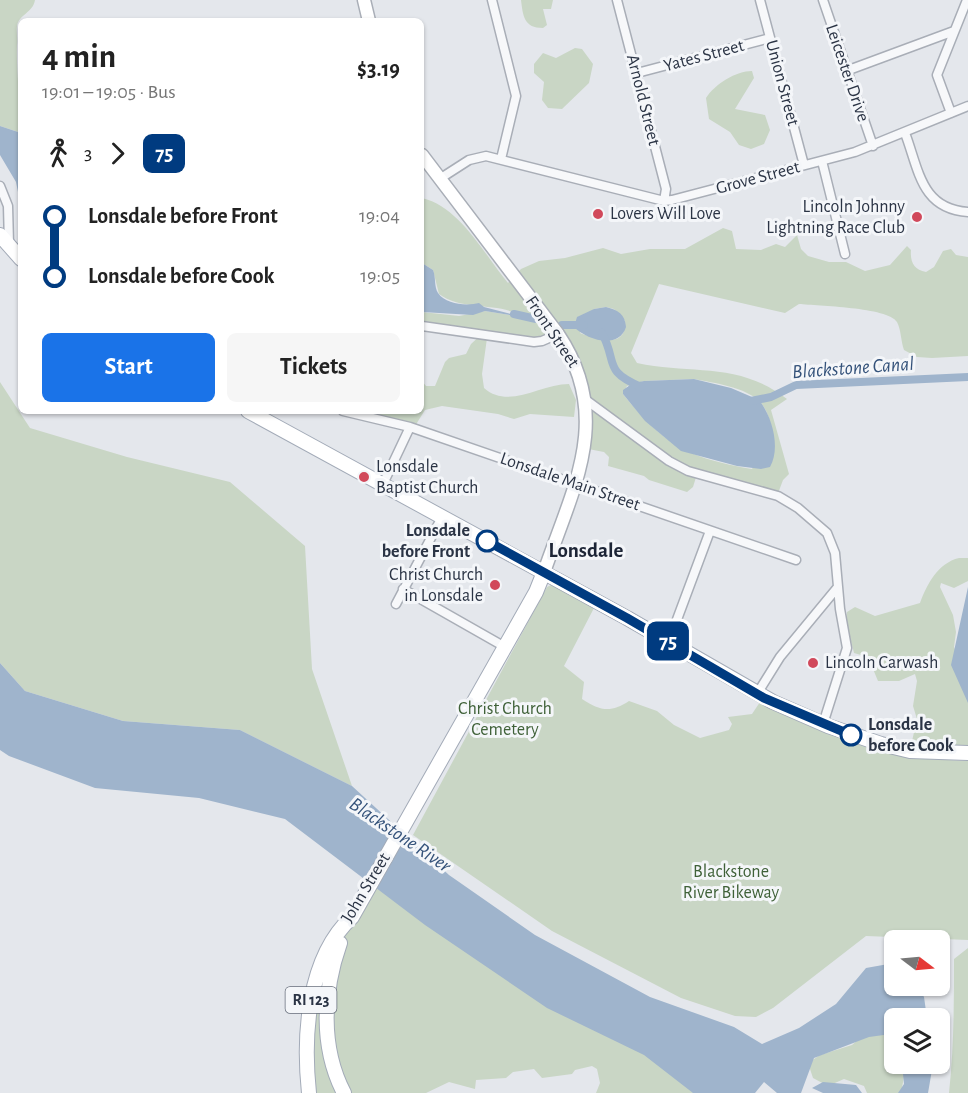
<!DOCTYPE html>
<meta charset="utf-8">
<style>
:root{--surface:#fff;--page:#f6f6f6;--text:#222;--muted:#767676;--accent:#1a73e8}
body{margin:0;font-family:"Alegreya Sans",sans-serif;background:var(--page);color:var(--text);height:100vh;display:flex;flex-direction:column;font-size:22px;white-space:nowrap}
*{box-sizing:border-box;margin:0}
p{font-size:20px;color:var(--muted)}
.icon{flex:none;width:33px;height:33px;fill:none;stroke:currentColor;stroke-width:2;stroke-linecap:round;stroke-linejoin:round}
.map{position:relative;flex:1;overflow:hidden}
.side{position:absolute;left:18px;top:18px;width:406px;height:396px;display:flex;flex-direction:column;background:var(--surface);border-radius:9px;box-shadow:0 2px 4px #0004}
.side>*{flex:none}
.badge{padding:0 12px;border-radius:9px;font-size:21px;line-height:39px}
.needle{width:39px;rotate:106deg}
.buttons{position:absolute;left:884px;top:930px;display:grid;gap:12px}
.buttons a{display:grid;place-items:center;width:66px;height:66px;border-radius:9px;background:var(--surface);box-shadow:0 2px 4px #0004;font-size:30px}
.map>.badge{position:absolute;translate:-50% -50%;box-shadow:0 0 0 3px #fff}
.legs{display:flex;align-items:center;gap:9px;height:66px;padding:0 24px;font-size:20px}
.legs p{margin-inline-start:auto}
.head{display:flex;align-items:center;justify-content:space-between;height:102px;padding:0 24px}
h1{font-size:33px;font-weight:700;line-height:45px}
.button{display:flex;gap:12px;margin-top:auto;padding:12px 24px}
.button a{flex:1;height:69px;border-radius:9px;background:var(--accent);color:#fff;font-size:24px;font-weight:700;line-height:69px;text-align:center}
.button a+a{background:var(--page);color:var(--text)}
ul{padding:0 24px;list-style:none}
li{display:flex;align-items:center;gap:21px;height:60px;font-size:22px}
li i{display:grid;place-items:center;width:9px;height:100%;margin:0 8px;background:currentColor}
li i::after{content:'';width:15px;height:15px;margin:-8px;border:4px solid;border-radius:50%;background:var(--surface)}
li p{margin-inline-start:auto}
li:first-child i{background:linear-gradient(#0000 50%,currentColor 0)}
li:last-child i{background:linear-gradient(currentColor 50%,#0000 0)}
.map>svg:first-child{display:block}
.green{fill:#c9d6c5;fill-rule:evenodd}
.water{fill:#9fb4cc}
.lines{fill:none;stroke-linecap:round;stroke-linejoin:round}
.canal{stroke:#9fb4cc;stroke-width:8}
.minor-casing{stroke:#a9aeb7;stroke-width:11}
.secondary-casing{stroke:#a9aeb7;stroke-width:15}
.primary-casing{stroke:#a3abb8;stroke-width:16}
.minor{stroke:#f7f8fa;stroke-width:8}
.secondary{stroke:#fff;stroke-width:12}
.primary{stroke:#fff;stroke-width:14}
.line-1-casing{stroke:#fff;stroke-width:14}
.line-1{stroke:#003b80;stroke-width:9}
.poi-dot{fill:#d1495b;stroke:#f4f6f9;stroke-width:2}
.stop-1-dot{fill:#fff;stroke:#003b80;stroke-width:3}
.labels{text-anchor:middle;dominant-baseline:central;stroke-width:6;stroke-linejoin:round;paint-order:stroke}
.shield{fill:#f4f6f9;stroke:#676e7b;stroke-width:1.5}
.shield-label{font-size:16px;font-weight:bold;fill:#2b3445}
.street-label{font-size:18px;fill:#2b3445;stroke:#f4f6f9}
.poi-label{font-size:18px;fill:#2b3445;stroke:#f4f6f9;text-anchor:start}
.stop-label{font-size:18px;font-weight:bold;fill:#2b3445;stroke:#f4f6f9;text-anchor:end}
.park-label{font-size:18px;fill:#3f6138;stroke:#f4f6f9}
.water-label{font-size:20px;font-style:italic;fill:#34527a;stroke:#f4f6f9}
.quarter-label{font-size:21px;font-weight:bold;fill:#1d2536;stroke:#f4f6f9}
</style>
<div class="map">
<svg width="968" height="1093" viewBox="0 0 968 1093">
<rect width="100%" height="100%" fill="#e4e7ec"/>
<path class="green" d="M0,0H35C33,13 19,14 17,26C16,32 18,39 17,45C16,75 21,103 21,133L0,126Z
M521,0H553L551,9H543L547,25L543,28C524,28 523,16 521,0Z
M575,48L582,49L593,64L589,83L562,109L548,108L542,100L544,82L534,73V64L543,53L556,58Z
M752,71L754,78L735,109L765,115L770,130L764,144L751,149L739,145L730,132L709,119L706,98C715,84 736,71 752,71Z
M422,198C460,207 484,254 508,283L521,269L539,261L565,258L603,248L621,254L650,249H685L723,228L732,231L736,249L761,250L776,244L785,247L797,235L801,249L808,256L829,262H846L865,271L890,265L907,246L911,250C910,262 914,270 926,272L934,267L943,251L951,249L956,255L968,257V356L932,358L917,357L904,350C901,342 901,329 897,322C888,307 817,306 799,304L785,313L659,284L631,353L637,363C692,375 738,361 787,399L771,410L789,474L783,480L777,496L697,474L693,487L687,492L649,480L644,476L608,466L609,457L604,452L583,448L586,418L562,342L488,331L482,374L484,388C509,410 540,384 569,384L576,400L574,417L530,414L514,419L498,414L442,406L425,410L415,426L359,411H422V381L426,386H435L445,362L449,358L466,354L471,344L485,331L422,321V312L459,316L485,311L522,317C500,301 463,312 439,294L433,270L422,263ZM606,307L614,309L625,321C627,350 596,339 580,333L594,309ZM694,379C714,383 746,387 760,402C767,409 769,419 772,428L752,469C688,458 664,445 623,394L627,386L644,381Z
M0,382L30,428L127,457L230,482L305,546L312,669L352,786L240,730L123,721L25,691L0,663Z
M959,558H968V581L954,588L941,583L940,587L953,615L956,632L954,647L968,680V748L910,750L917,719L913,706L917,681L915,674L899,681H878L868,657L854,653L846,621L847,612L855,607L875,616L920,603C927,584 938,563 959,558Z
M551,585L594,608L564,666L584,682L582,699C600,711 611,713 629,701L657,711L674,725L700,738L729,730L732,724L728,717L752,714L762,699L908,750V758L968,761V940L866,936L773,1008L756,1017L735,1016L681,998L552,931L413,835L547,587Z
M370,882L663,1054L696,1093H596L600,1083L597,1069L592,1066L575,1070L572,1074L542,1078L534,1069L513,1072L506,1078L476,1080L475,1089L449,1082L426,1093H311L317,986Z
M968,948V1093H949C954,1047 954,1003 954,959Z
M868,1031L894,1034V1064H902L905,1071L901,1093H867L864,1086L844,1079L828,1086L813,1078L808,1063L820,1055L852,1045Z"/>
<path class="water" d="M0,126L21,133V207L16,182L0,155Z
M422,263L433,270C436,277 434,287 438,293C446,305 468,306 479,303L484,307L522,317L485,311L473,315L422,312Z
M606,307C618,310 625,314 626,327C619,350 587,340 574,327L577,317L594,309Z
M694,379L731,388L759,400C772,416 781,448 770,467L761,469L737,466L681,451L645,421L623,394V390L633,383L644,381Z
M968,587V703L951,665Z
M0,663L25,691L123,721L240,730L352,786L449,875L535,935L650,997L734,1027L762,1044L799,1028L836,1004L866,968L894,963V986H917L924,997L927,1018H894V1040L891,1034L869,1037L814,1058L801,1093H777L764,1082L755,1093H693L644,1055L547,1008L425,925L285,819L199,798L95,788L9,756L0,750Z
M902,1064H933L928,1093H898L904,1084Z
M823,1082L856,1085L862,1093H823L812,1088Z"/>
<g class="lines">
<path class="canal" d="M514,314L536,319
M562,325H584
M602,333C618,363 602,370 641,387
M751,401L771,397L796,385L968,377"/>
<g class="minor-casing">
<path id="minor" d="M492,0L516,96L501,159
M617,0L666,189L664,201
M760,0L804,165
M823,0L873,146
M846,71L954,31
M637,73L770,38
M951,113L937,75L967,0
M905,133C919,170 921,209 968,212
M822,161L845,254
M441,178L469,160L486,156L664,201L672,200L855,152L968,106
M0,186L8,206L9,244
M422,326L534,342L542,341L558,334
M586,400L669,461L688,471L778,496L798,508L827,533L835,553L840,609L847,648L823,724
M343,411L410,427L796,560
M383,484L410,427
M403,589L505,647
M396,604L442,517
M669,641L710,531
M757,694L780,657L837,588"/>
</g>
<g class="secondary-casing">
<path id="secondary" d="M364,0L369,21
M422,155L558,334C614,417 573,488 544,572"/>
</g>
<g class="primary-casing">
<path id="primary" d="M0,235L21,259
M248,411L627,618L773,702L828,726L881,744L910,751L968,753
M340,943C323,991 320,1047 344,1093
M309,1093C303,1037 307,958 352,917L536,592L544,572"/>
</g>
<use href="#minor" class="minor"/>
<use href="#secondary" class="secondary"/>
<use href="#primary" class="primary"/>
</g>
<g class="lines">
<g class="line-1-casing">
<path id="line-1" d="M487,541L627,618L764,698L851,735"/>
</g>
<use href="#line-1" class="line-1"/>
</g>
<g class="poi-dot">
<circle cx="598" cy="214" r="6"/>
<circle cx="917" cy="217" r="6"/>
<circle cx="364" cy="477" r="6"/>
<circle cx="495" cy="585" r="6"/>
<circle cx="813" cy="663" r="6"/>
</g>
<g class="stop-1-dot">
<circle cx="487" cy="541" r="10"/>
<circle cx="851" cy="735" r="10"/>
</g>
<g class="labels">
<rect class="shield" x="285.5" y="987" width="51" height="26" rx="4.5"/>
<g class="shield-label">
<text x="311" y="1000">RI 123</text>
</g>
<g class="street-label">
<text transform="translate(704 56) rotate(-15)">Yates Street</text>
<text transform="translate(847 73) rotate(71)">Leicester Drive</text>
<text transform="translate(782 83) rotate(75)">Union Street</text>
<text transform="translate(643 100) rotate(76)">Arnold Street</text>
<text transform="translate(758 178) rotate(-15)">Grove Street</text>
<text transform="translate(552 332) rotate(56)">Front Street</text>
<text transform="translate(570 482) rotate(19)">Lonsdale Main Street</text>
<text transform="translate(366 888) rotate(-59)">John Street</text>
</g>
<g class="poi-label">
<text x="905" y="207" text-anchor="end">Lincoln Johnny<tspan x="905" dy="21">Lightning Race Club</tspan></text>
<text x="610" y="214">Lovers Will Love</text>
<text x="376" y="467">Lonsdale<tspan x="376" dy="21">Baptist Church</tspan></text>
<text x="483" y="575" text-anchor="end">Christ Church<tspan x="483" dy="21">in Lonsdale</tspan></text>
<text x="825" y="663">Lincoln Carwash</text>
</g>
<g class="stop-label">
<text x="470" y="531">Lonsdale<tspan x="470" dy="21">before Front</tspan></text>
<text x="868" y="725" text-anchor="start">Lonsdale<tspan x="868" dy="21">before Cook</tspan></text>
</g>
<g class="park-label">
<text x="505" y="709">Christ Church<tspan x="505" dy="21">Cemetery</tspan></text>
<text x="731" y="872">Blackstone<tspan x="731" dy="21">River Bikeway</tspan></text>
</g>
<g class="water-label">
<text transform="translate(853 368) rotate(-4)">Blackstone Canal</text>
<text transform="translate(400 835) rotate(34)">Blackstone River</text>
</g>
<g class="quarter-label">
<text x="586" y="550">Lonsdale</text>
</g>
</g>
</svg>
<div class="buttons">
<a><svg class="needle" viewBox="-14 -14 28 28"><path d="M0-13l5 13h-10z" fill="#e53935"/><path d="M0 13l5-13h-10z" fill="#767676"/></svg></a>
<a><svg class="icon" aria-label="layers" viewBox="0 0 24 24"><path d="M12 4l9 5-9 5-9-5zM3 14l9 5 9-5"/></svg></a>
</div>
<b class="badge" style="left:668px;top:641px;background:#003b80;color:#fff">75</b>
<section class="side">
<div class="head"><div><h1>4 min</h1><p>19:01 – 19:05 · Bus</p></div><b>$3.19</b></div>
<div class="legs"><svg class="icon" aria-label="walk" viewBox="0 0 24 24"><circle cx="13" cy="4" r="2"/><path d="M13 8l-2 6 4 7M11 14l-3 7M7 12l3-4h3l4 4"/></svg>3<svg class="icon" aria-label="forward" viewBox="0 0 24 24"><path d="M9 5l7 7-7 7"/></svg><b class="badge" style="background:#003b80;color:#fff">75</b></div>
<ul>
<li><i style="color:#003b80"></i><b>Lonsdale before Front</b><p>19:04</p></li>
<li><i style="color:#003b80"></i><b>Lonsdale before Cook</b><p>19:05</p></li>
</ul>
<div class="button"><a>Start</a><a>Tickets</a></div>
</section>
</div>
